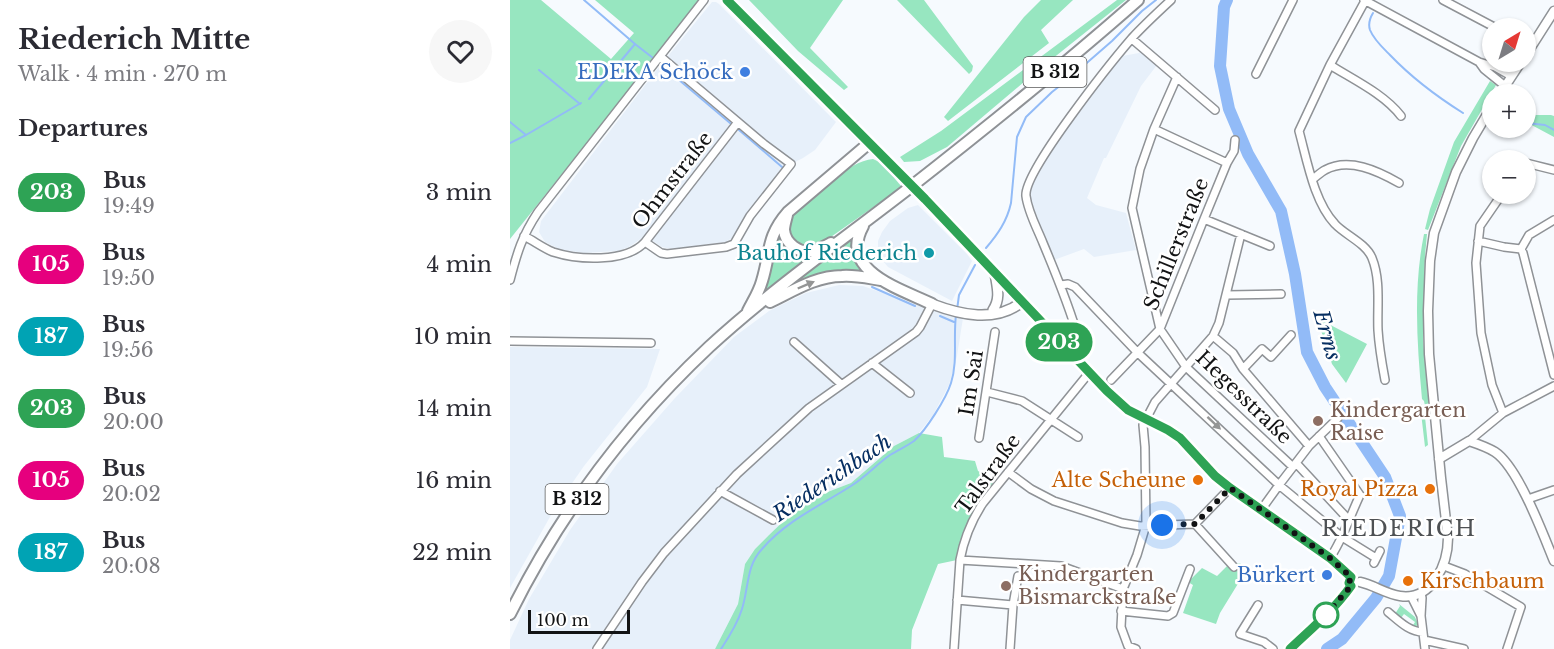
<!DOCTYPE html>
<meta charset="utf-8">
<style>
:root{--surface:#fff;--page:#f7f7f7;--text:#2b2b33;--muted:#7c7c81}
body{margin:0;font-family:"Libre Baskerville",serif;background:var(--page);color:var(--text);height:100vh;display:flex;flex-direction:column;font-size:22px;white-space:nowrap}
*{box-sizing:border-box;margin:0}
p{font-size:20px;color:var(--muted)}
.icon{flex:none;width:33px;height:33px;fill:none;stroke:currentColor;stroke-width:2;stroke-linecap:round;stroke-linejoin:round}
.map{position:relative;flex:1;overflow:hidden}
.sheet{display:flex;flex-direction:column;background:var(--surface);width:510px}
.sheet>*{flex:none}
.badge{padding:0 12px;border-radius:20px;font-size:21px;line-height:39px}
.needle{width:39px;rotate:38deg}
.fabs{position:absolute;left:972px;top:18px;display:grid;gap:12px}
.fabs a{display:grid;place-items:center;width:54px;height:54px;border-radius:50%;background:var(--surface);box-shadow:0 2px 4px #0004;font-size:30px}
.scale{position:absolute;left:18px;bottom:15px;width:102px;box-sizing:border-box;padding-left:6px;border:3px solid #121314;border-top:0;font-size:16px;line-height:21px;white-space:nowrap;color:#121314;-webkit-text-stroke:4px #fff;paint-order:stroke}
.you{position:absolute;width:30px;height:30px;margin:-15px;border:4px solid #fff;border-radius:50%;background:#1a73e8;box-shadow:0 0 0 9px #1a73e833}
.map>.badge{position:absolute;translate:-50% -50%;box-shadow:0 0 0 3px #fff}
h2{padding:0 18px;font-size:22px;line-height:54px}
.round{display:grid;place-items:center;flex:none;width:63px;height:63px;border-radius:32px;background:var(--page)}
.headline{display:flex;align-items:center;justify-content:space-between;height:102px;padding:0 18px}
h1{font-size:28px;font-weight:800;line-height:45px}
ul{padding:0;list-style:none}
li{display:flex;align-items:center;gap:18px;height:72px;padding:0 18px}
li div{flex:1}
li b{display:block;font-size:22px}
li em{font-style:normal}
li .badge{min-width:66px;font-weight:700;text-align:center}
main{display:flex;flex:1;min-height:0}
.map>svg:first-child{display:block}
.built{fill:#e7f0fa}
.green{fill:#97e6c0}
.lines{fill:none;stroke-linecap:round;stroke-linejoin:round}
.stream{stroke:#92bbf7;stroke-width:2}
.river{stroke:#92bbf7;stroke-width:12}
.minor-casing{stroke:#8f9296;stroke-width:10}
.tertiary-casing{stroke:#8f9296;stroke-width:11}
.secondary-casing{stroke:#8f9296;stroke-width:12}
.trunk-casing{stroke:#8f9296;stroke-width:14}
.minor{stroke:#fff;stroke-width:7}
.tertiary{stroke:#fff;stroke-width:8}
.secondary{stroke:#fff;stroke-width:9}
.trunk{stroke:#fff;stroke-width:10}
.secondary-bridge-casing{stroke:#8f9296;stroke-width:12;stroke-linecap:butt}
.secondary-bridge{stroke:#fff;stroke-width:9}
.oneway{fill:#949595}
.line-casing{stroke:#fff;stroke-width:14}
.line{stroke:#2ea355;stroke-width:9}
.walk{stroke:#121314;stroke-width:6;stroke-dasharray:0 10.8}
.shop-dot{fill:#3f7fe0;stroke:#fff;stroke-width:2}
.culture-dot{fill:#0f9aa8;stroke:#fff;stroke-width:2}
.education-dot{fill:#8d6e63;stroke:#fff;stroke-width:2}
.food-dot{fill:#e8710a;stroke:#fff;stroke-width:2}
.stop-dot{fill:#fff;stroke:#2ea355;stroke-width:3}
.labels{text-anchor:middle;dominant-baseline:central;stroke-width:5;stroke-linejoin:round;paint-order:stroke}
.shield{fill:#fff;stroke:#595a5a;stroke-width:1.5}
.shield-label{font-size:18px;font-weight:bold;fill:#121314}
.shop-label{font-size:20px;fill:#366cbe;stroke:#fff;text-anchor:end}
.street-label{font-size:20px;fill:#121314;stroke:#fff}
.culture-label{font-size:20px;fill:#0d838f;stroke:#fff;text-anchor:end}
.education-label{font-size:20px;fill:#785e54;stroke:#fff;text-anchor:start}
.food-label{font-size:20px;fill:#c56008;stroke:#fff;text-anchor:end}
.water-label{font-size:21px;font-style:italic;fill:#062e61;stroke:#fff}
.quarter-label{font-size:22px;letter-spacing:1.5px;fill:#4e5154;stroke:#fff}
</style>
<main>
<section class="sheet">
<div class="headline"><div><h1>Riederich Mitte</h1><p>Walk · 4 min · 270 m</p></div><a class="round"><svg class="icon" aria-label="heart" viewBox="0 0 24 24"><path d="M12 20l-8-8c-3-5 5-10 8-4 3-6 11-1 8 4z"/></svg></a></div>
<h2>Departures</h2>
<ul>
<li><span class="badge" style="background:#2ea355;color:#fff">203</span><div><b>Bus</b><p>19:49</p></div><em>3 min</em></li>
<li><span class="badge" style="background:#e6007e;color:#fff">105</span><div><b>Bus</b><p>19:50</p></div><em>4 min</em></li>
<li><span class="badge" style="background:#00a3b4;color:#fff">187</span><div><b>Bus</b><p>19:56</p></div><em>10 min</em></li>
<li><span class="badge" style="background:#2ea355;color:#fff">203</span><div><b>Bus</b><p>20:00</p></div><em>14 min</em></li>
<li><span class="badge" style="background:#e6007e;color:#fff">105</span><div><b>Bus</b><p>20:02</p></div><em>16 min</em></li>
<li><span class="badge" style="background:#00a3b4;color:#fff">187</span><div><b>Bus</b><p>20:08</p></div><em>22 min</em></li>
</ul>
</section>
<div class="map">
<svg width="1044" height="649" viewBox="0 0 1044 649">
<rect width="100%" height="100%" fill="#f6fafe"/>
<path class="built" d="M202,2H206L209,4L326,122L305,150L293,158L275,167L233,221L222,238L216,242L161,249L152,247L135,236L119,247L108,251L74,253L51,250L35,242L29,232L31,221L149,67Z
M631,51L647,65L631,86L596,158H594L577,198L586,205L616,213L626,250L584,257L574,249L544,260L521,205L520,191L529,170L553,133L612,56L629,53Z
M408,205L457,254L462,261L442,301L378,267L368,255V241L372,232L380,221L398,208Z
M329,285L353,286L393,300L453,318L447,356L439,385L423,415L409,433L384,446L341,483L315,493L281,515L259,535L245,549L235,564L228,604L205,649H0V640L19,599L60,530L107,464L165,398L224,337L259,311L296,293Z
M0,347L150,349L137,387L74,466L45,508L0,588Z"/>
<path class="green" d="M0,0H31L101,59L124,33L85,0H189L148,54L0,239Z
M239,0H333L300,48L338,87L334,90L288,51Z
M387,0H414L463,66L462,71L459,74Z
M531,0H563L531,30L539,43L438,121L434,117L514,17Z
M607,0H616L527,71L437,147L410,161L394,162L390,157L431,131Z
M980,81L986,85L951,146L918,230L915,229L920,209L944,142Z
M1016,115H1041L1044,116V137L1016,122Z
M363,159C375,163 384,178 392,187L308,246L291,247L280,237L279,220L283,213C303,197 338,161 363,159Z
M267,231L299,256L283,271L252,296Z
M914,234H917L915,256L913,339L919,407L915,406L914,401L912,399C907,344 903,288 914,234Z
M344,236C344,252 343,260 356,272L294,281L292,278L306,265Z
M807,318L857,344L836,383L822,364Z
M910,404H912V408L919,411L915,417L918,445L915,447Z
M409,433L432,437L434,457L465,461L468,471L485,480L462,513L447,560L428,564L402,630L401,649H205L228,604L235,564L245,549L259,535L280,515L315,493L341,483L384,446Z
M730,563L737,569L710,613L706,624L673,613L683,585L678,582L692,568L707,576L718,565Z
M889,604L905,617L908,624L906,627H902L905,622L894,614L891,618L885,614L890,606Z"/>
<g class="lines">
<path class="stream" d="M74,0L125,44
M863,13C860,18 858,24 860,30C864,40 873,48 880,55C902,78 926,96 953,113
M29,70L70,104
M162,74L220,123
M79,99L125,44L143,58
M0,122L16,135L71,103
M1016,123L1035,125L1044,130
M229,130L272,167
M0,143L16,135
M476,248C488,234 497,221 501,203L507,137L516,117L542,92L556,81L602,41L632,11L646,0
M362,287L405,306
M447,310L449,295L465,265
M430,316L444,322
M211,649C219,637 228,622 232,609C239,587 236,566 252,549C277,520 310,506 341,486C356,477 367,464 380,455C388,450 397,446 404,441C416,430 436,399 441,383C448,361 443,338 446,315"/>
<path class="river" d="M717,0L714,7L710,66L719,109L738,154L771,211L785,274L797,352L815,387L875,477L890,516L879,576L866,598L832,639L817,649"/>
<g class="minor-casing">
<path id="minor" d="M854,0L969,62L974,69L995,86
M933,0L986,28
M855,1L820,65L789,131C797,160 804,202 825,224C835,235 856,243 862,258C871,280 867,307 868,330C869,347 872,364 875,380
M622,39L705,110
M969,62L985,67L1001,76
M820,65C844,80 874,94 891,116
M746,74L783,0
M667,77L644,129L630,169L622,208L650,329L676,367L783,467
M644,129L717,163
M1016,163L1044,170
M803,179C807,176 811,172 815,170C839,157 868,171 889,183
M992,194L970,226L966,263L971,333L982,385L993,413
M694,219L760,246
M14,236C24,241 33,248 43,252C68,260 116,263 135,242L228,122
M968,241L994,247L1011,249L1013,253L1044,375
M135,242L151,253L157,254L216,247L224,244L240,216L281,164L254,144L151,57
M1011,249L1019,235L1044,220
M0,280C7,253 12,236 28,212L194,0
M551,285L558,284L565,287L628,353L769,485L832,537L866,558
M717,295L771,294
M703,336L723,353L733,369L799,446
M0,341L141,343
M284,342L331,384
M560,353L568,337C559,305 546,274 533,243C527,228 518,212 516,196C513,172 603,60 622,38C634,25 648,12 661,0
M362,363L400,393
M733,369L752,349L761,357L781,335
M601,380L650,329L694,219L717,163L724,151L725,140
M477,392L512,401L568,437
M809,436L850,495C840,516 833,539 820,558
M469,438L485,332
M959,441L993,413L1044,386
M786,463L838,519
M498,472L521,489L544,501L612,523L630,526L685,524L724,567
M210,491L263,520
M1018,499L1044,490
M751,510L769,485L799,446L828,418
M685,524L720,488
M450,560L551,566L613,589
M864,563L870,551
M934,566L955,574L1011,607L997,649
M911,593L912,598L911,616L915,649
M901,596L911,616
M447,600L503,605L500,649
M503,605L508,576
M748,605L730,634L754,642L763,649
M611,611L658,616L663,613L680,569
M878,612C888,620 899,632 913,632
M914,640L954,649
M87,649L132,582L154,553L227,474L299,408L406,332L410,327L422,304
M444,649L450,560C454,539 461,521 473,503L579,373
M626,649L618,646L611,627L613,589L627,555L636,525L635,447L633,425L645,402L703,336L709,323L731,234"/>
</g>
<g class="tertiary-casing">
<path id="tertiary" d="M1016,55L1044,11
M990,94L1011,62
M512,302L592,386L610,403L618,410L660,431L670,438L705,476L720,488L820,558L841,577
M929,459L959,441C968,444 977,447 985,452C1008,467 1033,534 1044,561
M850,582C864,585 876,594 890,596C922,601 938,564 938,538L931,478L919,354L918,311L920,261L924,233L946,172L963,138L982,106
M780,649L822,609L841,587"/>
</g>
<g class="secondary-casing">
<path id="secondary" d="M217,0L388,173
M415,199L512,302C485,323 451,315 422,304
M483,310C491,298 487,287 485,273"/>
</g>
<g class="trunk-casing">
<path id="trunk" d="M277,215C276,220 274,225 274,230C275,243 289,254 302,251C309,250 315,246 321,243
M353,226C328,271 391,289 422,304
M260,302C283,291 306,276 332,276C345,275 358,278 371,280
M238,311C243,301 249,292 252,281C261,252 256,237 278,212L358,144
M0,614C50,513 117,424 199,347C261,290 331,241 398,189C476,128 553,66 628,0"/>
</g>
<use href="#minor" class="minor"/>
<use href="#tertiary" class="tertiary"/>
<use href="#secondary" class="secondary"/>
<use href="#trunk" class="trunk"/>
<g class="secondary-bridge-casing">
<path id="secondary-bridge" d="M388,173L415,199"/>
</g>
<use href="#secondary-bridge" class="secondary-bridge"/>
</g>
<defs><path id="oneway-solid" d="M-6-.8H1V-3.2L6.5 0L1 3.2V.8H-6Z" transform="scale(1.5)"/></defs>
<g class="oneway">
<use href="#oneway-solid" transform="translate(296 285) rotate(-23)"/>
<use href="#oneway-solid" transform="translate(704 423) rotate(43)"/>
</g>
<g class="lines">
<g class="line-casing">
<path id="line" d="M217,0L415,199L597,391L618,410L658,430L670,438L705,476L720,488L820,558L841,577L839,583L841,586C824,610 801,629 780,649"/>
</g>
<use href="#line" class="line"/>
<path class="walk" d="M652,525L685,524L720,488L820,558L841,577L839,583L841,586L816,615"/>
</g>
<g class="shop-dot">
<circle cx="235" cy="72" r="6"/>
<circle cx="817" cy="575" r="6"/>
</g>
<circle class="culture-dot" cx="419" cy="253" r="6"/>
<g class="education-dot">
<circle cx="808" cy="421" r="6"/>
<circle cx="496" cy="586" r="6"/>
</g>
<g class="food-dot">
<circle cx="688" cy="480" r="6"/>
<circle cx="920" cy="489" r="6"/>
<circle cx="898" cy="581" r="6"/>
</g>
<circle class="stop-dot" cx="816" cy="615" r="12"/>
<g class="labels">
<g class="shield">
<rect x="513.5" y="57" width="63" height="30" rx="4.5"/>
<rect x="35.5" y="484" width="63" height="30" rx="4.5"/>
</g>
<g class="shield-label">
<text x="545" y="72">B 312</text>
<text x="67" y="499">B 312</text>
</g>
<g class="shop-label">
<text x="223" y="72">EDEKA Schöck</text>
<text x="805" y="575">Bürkert</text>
</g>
<g class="street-label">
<text transform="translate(162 180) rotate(-52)">Ohmstraße</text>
<text transform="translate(666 244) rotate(-68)">Schillerstraße</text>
<text transform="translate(461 383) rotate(-81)">Im Sai</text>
<text transform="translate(734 397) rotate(44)">Hegesstraße</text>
<text transform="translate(478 474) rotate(-54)">Talstraße</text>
</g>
<g class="culture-label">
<text x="407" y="253">Bauhof Riederich</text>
</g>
<g class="education-label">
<text x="820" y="410">Kindergarten<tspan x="820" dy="23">Raise</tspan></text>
<text x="508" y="574">Kindergarten<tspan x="508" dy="23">Bismarckstraße</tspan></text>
</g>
<g class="food-label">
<text x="676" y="480">Alte Scheune</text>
<text x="908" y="489">Royal Pizza</text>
<text x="910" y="581" text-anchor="start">Kirschbaum</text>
</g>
<g class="water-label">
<text transform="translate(817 335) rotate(74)">Erms</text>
<text transform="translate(322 478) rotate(-34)">Riederichbach</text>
</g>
<g class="quarter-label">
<text x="889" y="528">RIEDERICH</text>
</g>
</g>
</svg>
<div class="fabs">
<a><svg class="needle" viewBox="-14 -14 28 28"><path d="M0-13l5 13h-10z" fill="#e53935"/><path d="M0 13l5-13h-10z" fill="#7c7c81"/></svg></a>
<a>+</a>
<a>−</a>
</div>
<div class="scale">100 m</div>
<div class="you" style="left:652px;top:525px"></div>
<b class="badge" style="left:549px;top:342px;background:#2ea355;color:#fff">203</b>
</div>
</main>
